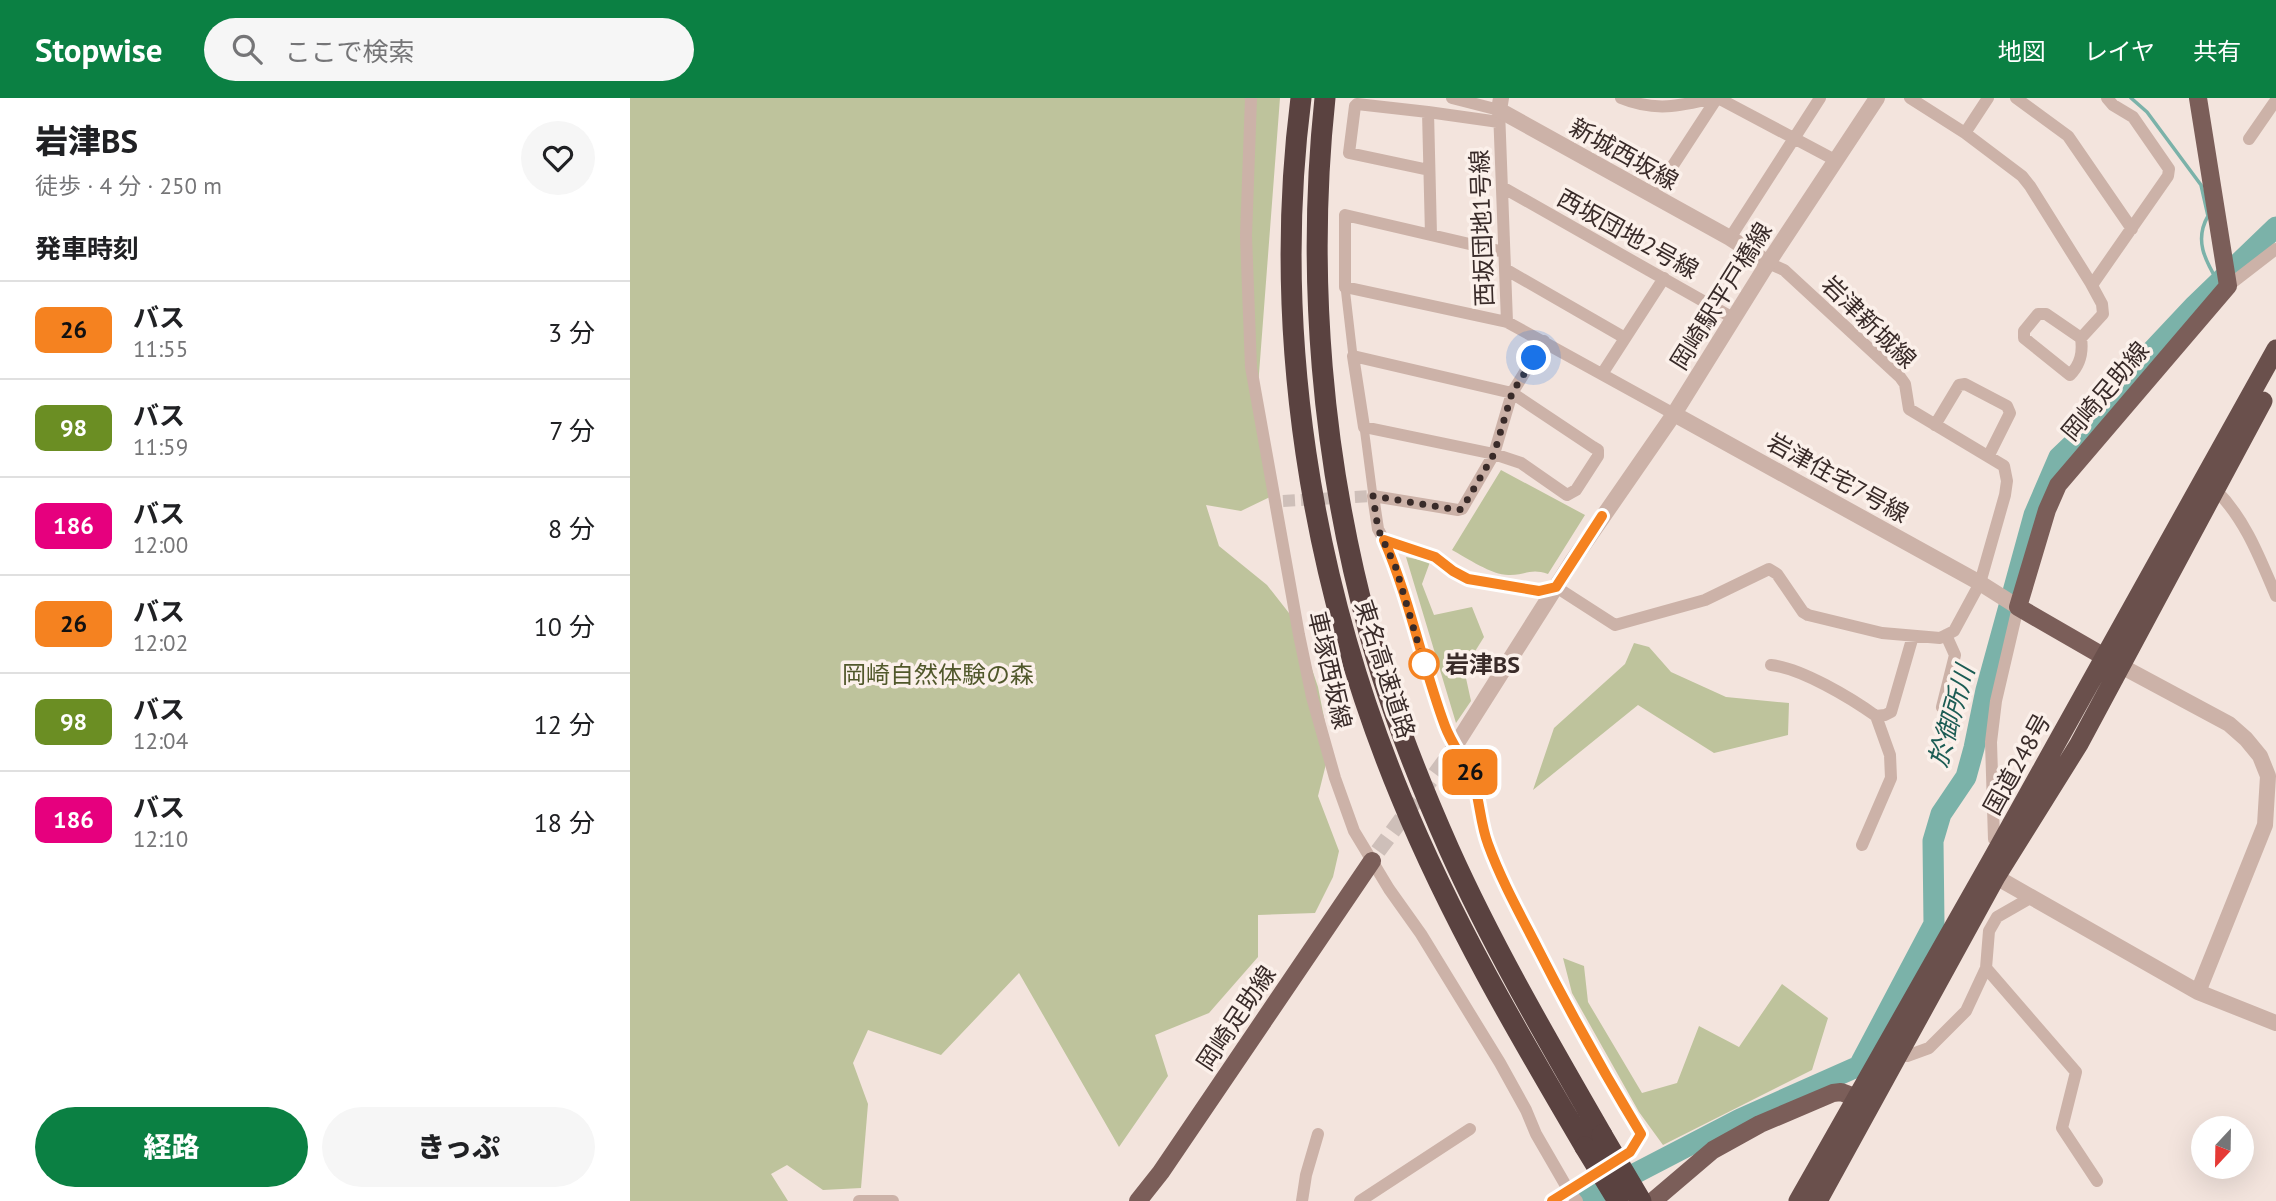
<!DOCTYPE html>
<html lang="ja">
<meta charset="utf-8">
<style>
:root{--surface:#fff;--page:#f6f6f6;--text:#202124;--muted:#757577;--line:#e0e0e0;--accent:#0b8043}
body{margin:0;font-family:"PT Sans","Noto Sans JP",sans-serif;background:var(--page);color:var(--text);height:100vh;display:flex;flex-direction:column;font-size:26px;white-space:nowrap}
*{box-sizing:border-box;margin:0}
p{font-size:23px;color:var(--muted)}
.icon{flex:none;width:38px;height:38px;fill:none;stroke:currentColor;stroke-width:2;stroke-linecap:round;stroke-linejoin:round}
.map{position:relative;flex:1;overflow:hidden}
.sheet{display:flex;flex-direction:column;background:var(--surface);width:630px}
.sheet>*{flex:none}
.badge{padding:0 14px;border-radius:10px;font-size:24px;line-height:46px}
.needle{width:46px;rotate:202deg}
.controls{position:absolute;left:1561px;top:1018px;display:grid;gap:14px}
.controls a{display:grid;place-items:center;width:63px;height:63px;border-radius:50%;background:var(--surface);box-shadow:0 7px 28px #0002;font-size:35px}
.you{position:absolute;width:35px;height:35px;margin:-18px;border:5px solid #fff;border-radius:50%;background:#1a73e8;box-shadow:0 0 0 10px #1a73e833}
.map>.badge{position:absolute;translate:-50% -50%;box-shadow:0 0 0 4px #fff}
h2{padding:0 35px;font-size:26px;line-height:63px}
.round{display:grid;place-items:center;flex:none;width:74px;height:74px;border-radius:37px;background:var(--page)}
.overview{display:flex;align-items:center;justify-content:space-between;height:119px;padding:0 35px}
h1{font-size:33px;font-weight:800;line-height:52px}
.primary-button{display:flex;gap:14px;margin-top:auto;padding:14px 35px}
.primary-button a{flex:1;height:80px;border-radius:42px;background:var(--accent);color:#fff;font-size:28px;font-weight:800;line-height:80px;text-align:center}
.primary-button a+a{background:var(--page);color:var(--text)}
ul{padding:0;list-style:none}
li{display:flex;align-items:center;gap:21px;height:98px;padding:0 35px;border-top:2px solid var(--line)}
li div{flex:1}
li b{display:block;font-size:26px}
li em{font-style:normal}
li .badge{min-width:77px;font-weight:700;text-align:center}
header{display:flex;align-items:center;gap:42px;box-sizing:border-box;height:98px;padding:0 35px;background:var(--accent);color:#fff}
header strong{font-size:33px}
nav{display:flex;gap:38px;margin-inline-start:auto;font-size:24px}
.search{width:490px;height:63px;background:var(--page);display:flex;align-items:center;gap:18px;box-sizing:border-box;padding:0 24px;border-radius:38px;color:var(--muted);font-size:26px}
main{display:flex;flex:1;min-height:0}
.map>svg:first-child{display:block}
.green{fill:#bec39c}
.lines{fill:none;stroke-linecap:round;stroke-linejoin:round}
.stream{stroke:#7bb2a9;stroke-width:3.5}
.river{stroke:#7bb2a9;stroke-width:21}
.minor-tunnel{stroke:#cebfb9;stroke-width:12;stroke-dasharray:12 6;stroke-linecap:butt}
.tertiary-tunnel{stroke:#cebfb9;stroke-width:16;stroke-dasharray:16 8;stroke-linecap:butt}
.pedestrian{stroke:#ccb2a8;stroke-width:9}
.minor{stroke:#ccb2a8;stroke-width:12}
.tertiary{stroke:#ccb2a8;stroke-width:16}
.primary{stroke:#7b5e59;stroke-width:18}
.trunk{stroke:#6a504c;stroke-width:19}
.motorway{stroke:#5a4240;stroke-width:21}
.motorway-bridge{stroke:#5a4240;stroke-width:21}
.line-casing{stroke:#fff;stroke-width:16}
.line{stroke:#f58220;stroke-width:10}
.walk{stroke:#392b29;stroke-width:7;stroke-dasharray:0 12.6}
.stop-dot{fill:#fff;stroke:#f58220;stroke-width:3.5}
.labels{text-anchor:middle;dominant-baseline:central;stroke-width:7;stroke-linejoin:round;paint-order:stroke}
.street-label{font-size:24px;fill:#392b29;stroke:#fbf0ea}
.stop-label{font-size:24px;font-weight:bold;fill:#392b29;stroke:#fbf0ea;text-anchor:start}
.park-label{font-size:24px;fill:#51582b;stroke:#fbf0ea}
.water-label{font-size:26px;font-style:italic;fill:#1c5c54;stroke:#fbf0ea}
</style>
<header>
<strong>Stopwise</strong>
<div class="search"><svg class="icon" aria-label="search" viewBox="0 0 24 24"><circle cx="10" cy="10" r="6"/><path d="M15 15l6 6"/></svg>ここで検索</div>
<nav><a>地図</a><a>レイヤ</a><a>共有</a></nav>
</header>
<main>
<section class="sheet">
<div class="overview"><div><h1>岩津BS</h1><p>徒歩 · 4 分 · 250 m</p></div><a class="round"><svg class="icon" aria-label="heart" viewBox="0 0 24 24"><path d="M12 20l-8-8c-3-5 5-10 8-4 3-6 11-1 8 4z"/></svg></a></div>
<h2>発車時刻</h2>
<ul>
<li><span class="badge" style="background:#f58220;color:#111">26</span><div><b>バス</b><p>11:55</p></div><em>3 分</em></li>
<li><span class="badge" style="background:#6b8e23;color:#fff">98</span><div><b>バス</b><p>11:59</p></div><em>7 分</em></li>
<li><span class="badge" style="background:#e6007e;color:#fff">186</span><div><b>バス</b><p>12:00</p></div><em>8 分</em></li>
<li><span class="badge" style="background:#f58220;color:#111">26</span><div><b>バス</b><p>12:02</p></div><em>10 分</em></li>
<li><span class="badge" style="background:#6b8e23;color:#fff">98</span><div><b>バス</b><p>12:04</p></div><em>12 分</em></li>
<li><span class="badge" style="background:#e6007e;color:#fff">186</span><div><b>バス</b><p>12:10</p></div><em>18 分</em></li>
</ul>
<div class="primary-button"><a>経路</a><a>きっぷ</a></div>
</section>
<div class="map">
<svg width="1646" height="1103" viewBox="0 0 1646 1103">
<rect width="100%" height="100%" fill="#f3e4dd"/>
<path class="green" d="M0,0H650L627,302L646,396L611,413L576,407L589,448L637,487L666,524L688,589L700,650L688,698L709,753L703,779L685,815L628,817V859L579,915L525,937L538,978L489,1049L389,875L311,957L238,932L223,965L238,1006L231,1090L193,1092L157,1067L141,1076L158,1103H0Z
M871,372L955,417L918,476C900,470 897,477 880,477C863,478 837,460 822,452Z
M776,459L800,464L792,486L804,517L842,509L854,539L834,571L841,603L826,625Z
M1004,545L1019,549L1041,574L1096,599L1159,605L1158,637L1084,655L1008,607L903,692L924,630L995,566Z
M933,860L954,868L958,904L1012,995L1047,985L1069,928L1109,949L1152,886L1198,920L1182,972L1033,1047L1009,1014L942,895Z"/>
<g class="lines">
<path class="stream" d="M1501,0L1517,14L1571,87L1578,118C1564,142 1575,162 1588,184"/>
<path class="river" d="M952,1103L1110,1021L1229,968L1304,826L1303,743L1311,716L1336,679L1344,650L1356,592L1404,417L1429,359L1450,339L1518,257L1565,207L1646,129"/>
<path class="minor-tunnel" d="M653,403L743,398"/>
<path class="tertiary-tunnel" d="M748,753L820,656"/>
<path class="pedestrian" d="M715,189L723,258
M734,329L743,398"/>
<path class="minor" d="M621,0L616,138L621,269L669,537L682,599L705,680L724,733L759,791L791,836L870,965L896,1012L906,1036L939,1093L947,1103
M822,0L869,12L877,224
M991,0C1025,14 1050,8 1084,0
M1088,0L1205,62
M1280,0L1335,35L1392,78L1400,88L1462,187L1538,78L1539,71L1503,19L1483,7L1477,0
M1386,0L1438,38L1502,131
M798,14L727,6L725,8L719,55L799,72
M1335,35L1358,0
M1619,41L1646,2
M872,89L1103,220
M1023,98L1087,0
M801,137L798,14L869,24
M1100,140L1190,0
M874,154L715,117V189L877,224L1044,316
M875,171L995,240
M1598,188L1646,151
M1451,240L1416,216H1408L1394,233V240L1440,277C1451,266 1453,254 1451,240L1473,216L1472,206L1459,182
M914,243L882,295L864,356L832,411L828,412L743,398L748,431L754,442L805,459L823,473L838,481L909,493L926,489L985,527L1075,502L1139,471L1147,476L1173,514L1178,517L1252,535L1310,540L1324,533L1350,485L1375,397L1377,383L1374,368L1279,311L1275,286L1270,279L1154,172L1138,165
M723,258L882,295L963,349L968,352V358L946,392L937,397L891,365L864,356L734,329Z
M972,276L1034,180
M1305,327L1329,287L1335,286L1377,308L1380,315L1359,357
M1585,391C1615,421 1629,458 1646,498
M754,442C780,502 792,566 815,628C822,646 836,660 842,679C849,700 850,724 858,746C871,782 890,816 908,851C940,914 974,975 1011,1036L1000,1054L922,1103
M1316,537L1325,557L1312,609L1321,613
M1141,567C1171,570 1221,600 1246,618
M1364,741L1361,644L1366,603L1388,509
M1232,747L1261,680L1260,657L1246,618L1255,617L1261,614L1283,538
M1356,870L1446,974L1432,1030L1467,1083
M1277,958L1299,950L1336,913L1356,870L1359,833L1367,819L1402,799
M229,1103H263
M672,1103L676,1077L688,1036
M730,1103L840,1031"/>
<path class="tertiary" d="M871,0L869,12L1100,140L1138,165
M1044,316L1350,485L1388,509
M1491,568L1599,626L1616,641L1630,658L1638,678L1635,727L1568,894
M820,656L943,462L1044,316L1138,165L1247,0
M1366,779L1568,894L1646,925"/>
<path class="primary" d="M1485,565L1388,509L1417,412L1428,387L1598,188L1568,0
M508,1103L531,1074L742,763
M1023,1103L1083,1052L1130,1026L1203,995L1211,994L1238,1004"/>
<path class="trunk" d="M1168,1103L1362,761L1646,251
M1188,1103L1366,779L1449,646L1633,303"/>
<path class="motorway" d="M671,0C641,233 681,482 771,699C821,821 888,935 955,1049
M695,0C676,178 692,362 739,534C759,608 788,681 819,751C863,849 918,943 972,1037"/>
<path class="motorway-bridge" d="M972,1037L1011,1103
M955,1049L988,1103"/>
</g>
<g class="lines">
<g class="line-casing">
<path id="line" d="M922,1103L1000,1054L1011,1036C974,975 940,914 908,851C890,816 871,782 858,746C851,728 850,707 845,689C839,666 823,650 815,628C792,566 780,502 754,442L805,459L823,473L838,481L909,493L926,489L972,418"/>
</g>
<use href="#line" class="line"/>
<path class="walk" d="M794,566L766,470L748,431L743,398L828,412L832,411L864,356L882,295L904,260"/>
</g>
<circle class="stop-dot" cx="794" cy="566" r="14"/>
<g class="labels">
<g class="street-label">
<text transform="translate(994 56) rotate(29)">新城西坂線</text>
<text transform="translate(852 130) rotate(-92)">西坂団地1号線</text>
<text transform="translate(998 136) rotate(29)">西坂団地2号線</text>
<text transform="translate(1091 198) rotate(-58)">岡崎駅平戸橋線</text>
<text transform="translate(1239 224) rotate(44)">岩津新城線</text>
<text transform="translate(1475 293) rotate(-50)">岡崎足助線</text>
<text transform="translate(1208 380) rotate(29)">岩津住宅7号線</text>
<text transform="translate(755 571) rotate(72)">東名高速道路</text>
<text transform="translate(700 572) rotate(77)">車塚西坂線</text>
<text transform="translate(1387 666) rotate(-61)">国道248号</text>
<text transform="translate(606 920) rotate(-56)">岡崎足助線</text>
</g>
<g class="stop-label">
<text x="815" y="566">岩津BS</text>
</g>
<g class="park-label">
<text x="308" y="576">岡崎自然体験の森</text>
</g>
<g class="water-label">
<text transform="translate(1321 618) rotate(-74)">於御所川</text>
</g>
</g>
</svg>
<div class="controls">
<a><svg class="needle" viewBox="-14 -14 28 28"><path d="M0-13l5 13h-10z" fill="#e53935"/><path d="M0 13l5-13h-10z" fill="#757577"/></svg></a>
</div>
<div class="you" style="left:904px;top:260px"></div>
<b class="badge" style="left:840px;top:674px;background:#f58220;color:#111">26</b>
</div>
</main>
